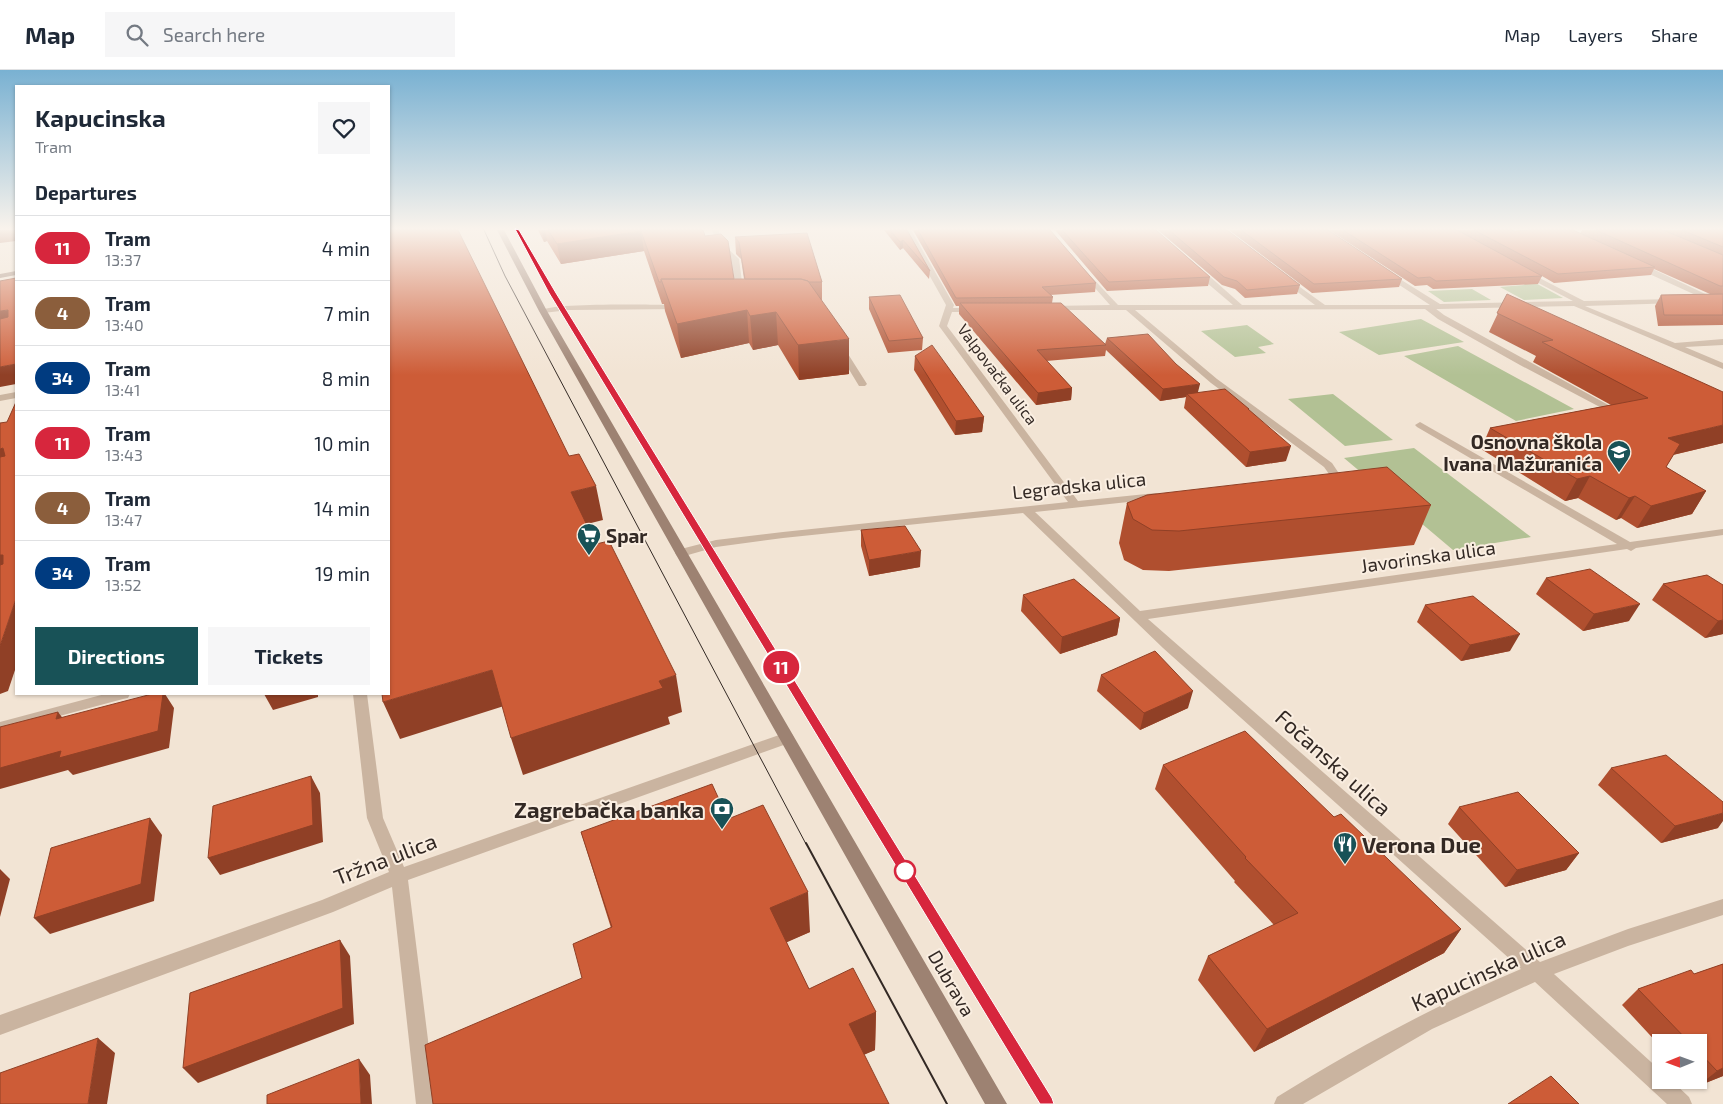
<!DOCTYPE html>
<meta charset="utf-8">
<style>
:root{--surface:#fff;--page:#f6f6f7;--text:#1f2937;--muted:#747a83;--line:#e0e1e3;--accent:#185257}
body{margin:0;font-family:"Exo 2",sans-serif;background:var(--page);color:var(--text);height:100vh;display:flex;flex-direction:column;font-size:19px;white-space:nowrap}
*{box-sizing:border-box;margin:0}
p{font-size:16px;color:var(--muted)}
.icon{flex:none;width:28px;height:28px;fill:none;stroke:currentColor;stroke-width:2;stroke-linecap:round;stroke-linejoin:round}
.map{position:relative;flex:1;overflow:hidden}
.sheet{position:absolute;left:15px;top:15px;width:375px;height:610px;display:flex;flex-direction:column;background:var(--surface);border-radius:0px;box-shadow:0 1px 4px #0004}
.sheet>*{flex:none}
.badge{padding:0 10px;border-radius:16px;font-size:18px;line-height:32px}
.needle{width:32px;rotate:269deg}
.fabs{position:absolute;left:1652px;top:964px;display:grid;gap:10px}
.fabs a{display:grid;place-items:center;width:55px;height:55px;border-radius:0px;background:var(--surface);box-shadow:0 1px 4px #0004;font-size:25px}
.map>.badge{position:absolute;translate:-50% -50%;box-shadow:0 0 0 2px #fff}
h2{padding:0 20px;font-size:19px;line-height:45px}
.round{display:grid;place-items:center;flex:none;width:52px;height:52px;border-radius:0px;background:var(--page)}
.overview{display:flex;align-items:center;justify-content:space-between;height:85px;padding:0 20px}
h1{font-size:24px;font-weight:700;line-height:38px}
.action{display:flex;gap:10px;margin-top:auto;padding:10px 20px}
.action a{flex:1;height:58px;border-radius:0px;background:var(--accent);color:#fff;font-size:20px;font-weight:700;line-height:58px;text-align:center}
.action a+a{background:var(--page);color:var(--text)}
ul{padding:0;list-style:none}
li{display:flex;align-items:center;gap:15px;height:65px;padding:0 20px;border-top:1px solid var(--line)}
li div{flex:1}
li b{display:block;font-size:19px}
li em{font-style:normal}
li .badge{min-width:55px;font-weight:700;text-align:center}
header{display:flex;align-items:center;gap:30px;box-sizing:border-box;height:70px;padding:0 25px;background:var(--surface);border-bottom:1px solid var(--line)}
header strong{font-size:24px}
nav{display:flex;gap:28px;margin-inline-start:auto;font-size:18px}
.search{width:350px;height:45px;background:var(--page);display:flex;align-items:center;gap:12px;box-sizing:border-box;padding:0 18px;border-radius:0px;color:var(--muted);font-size:19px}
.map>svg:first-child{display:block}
.green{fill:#b2c194}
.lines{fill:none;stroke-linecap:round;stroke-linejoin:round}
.lane{fill:#cab4a0;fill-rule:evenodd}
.street{fill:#cab4a0;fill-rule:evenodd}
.secondary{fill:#9d8272;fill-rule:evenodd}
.tram-far1{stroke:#332924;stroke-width:1}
.tram{stroke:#332924;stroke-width:2}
.wall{fill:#b04f2f}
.shaded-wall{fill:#904026}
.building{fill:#cd5c37;stroke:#904026}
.line{fill:#d7263d;stroke:#fff}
.stop-dot{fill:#fff;stroke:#d7263d;stroke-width:2.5}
.labels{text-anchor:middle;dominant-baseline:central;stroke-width:4;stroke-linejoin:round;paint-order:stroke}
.far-street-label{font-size:16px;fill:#332924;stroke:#faeee1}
.poi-label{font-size:19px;font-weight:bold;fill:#332924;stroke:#faeee1;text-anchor:end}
.street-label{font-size:19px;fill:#332924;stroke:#faeee1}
.near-street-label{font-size:22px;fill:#332924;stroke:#faeee1}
.near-poi-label{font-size:22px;font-weight:bold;fill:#332924;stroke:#faeee1;text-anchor:end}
</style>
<header>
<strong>Map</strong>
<div class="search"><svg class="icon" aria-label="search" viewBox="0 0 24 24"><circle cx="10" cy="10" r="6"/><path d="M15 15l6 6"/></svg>Search here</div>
<nav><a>Map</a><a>Layers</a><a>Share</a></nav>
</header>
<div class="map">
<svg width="1723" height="1034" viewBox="0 0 1723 1034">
<rect width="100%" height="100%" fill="#f2e4d4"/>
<path class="green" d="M1519,204L1563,228L1524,230L1500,217L1524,215Z
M1472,219L1491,230L1444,232L1428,221Z
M1421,249L1464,272L1379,285L1339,262Z
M1247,255L1274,274L1258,277L1266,283L1235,287L1201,261Z
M1458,276L1574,339L1516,351L1404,286Z
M1333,324L1393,370L1345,376L1288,329Z
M1414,378L1531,467L1453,480L1344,388Z"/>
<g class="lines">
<path class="lane" d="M1425,235H1431L1444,245L1623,343L1621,345H1615L1520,295L1438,249L1425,239Z
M837,276H843L867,314L865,316H859L836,278Z"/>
<path class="street" d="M712,160H718L725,176L739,189L744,227L737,225L731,190L718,177Z
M904,160H911L954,235L953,238H974L978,240L974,242H952L947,256L1078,431L1156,423L1162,426L1156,429L1035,442L1140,541L1617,474L1417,357L1415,355L1420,352L1630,472L1723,459V465L1636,478L1631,481L1627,479L1148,549L1540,892L1628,859L1723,829V845L1628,876L1554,904L1661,1001V1010H1671L1689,1027L1692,1034H1667L1535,912L1432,959L1303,1034H1274L1277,1027C1356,978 1436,935 1521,899L1163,578L1023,443L783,468L716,477L681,487L677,486L675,483L677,480L716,470L783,462L1068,432L939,256L946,235Z
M1634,193H1640L1718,230L1711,232L1634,197Z
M1193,197H1199L1242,235H1315L1283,211V207H1286L1325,235H1430L1384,205L1383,203L1387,201L1440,234L1573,231L1523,205L1522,203L1526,201L1584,231L1674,229L1678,231L1677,233L1585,236L1675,273L1723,269V275L1685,277L1723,293V299L1574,236L1439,239L1135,240L1217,309L1332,393L1340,405C1334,412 1322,415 1315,409L1316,407L1329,404L1324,397L1211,313L1126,240H1049L1045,238L1049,236L1110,235L1080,201L1084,199L1118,235H1233L1193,201Z
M680,235L684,237L683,239L569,240L543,243L539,241C552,232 657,235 680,235Z
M16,322V328L0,331V325Z
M105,624H130L128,628L123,629L0,662V652Z
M353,624H367L383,748L404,797L782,664L787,662L792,664L794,668L792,672L408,810L436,1034H416L392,817L333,842L0,965V945L322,830L389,802L367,748Z"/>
<path class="secondary" d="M497,160H504L547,241L1007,1034H985L539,241Z
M16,201V205L0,208V204Z"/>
<path class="tram-far1" d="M484,160L505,206L806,774
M517,160L553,223L888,774"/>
<path class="tram" d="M806,773L947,1034
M887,773L1046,1034"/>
</g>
<path class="wall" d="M538,160H703L705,166L734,209H744L741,189L736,184L735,167L822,212V230H821L849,304L799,310L778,275L753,280L749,273L681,288L665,241L664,234H662L644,181L561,194L547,171L544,172Z
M884,160H907L930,201L929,209L903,178L900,180Z
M913,160H1050L1096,213L1095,222L1050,225L1053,227L1052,233L1105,274L1107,268L1198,322L1249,339V341L1286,391L1246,397L1184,338L1186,327L1160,331L1106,280L1105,286L1046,291L1072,318L1071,330L1036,335L959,244V236H956Z
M1055,160H1156L1210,207L1208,216L1107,221Z
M1158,160H1227L1300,215L1297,224L1245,228L1235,219L1222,215Z
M1229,160H1328L1402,209L1399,217L1312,223Z
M1329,160H1512L1514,161L1580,164L1582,160H1723V255L1658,256L1655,236L1661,225L1710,224L1654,199L1651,205L1554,213L1542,206L1538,214L1433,219L1427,215L1415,216Z
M1507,224L1723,373L1673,385L1666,397L1706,421L1692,444L1637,458L1621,448L1616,450L1578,428L1565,431L1481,379L1490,358L1611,335L1533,292L1536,286L1489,262Z
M869,227L923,268L922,280L888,283L869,239Z
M915,286L984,347L982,362L955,365L914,300Z
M1127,433L1431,435L1414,475L1169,501L1143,500L1124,490L1119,473Z
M861,460L920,497L869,506L861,476Z
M1707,505L1723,564L1705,568L1652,530L1663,514Z
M1546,508L1629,551L1583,561L1536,524Z
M1023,525L1120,548L1117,565L1060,584L1021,541Z
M1425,535L1510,581L1461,591L1417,552Z
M1101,605L1188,638L1140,660L1097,621Z
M1163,695L1334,747L1461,859L1444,883L1254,982L1198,910L1208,886L1274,855L1234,812L1235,811L1155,719Z
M1611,698L1718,758L1661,773L1598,715Z
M1459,737L1579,783L1566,800L1505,817L1448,754Z
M728,749L810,862L786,872L809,919L876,942L875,980L865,984L582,908L611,858L581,762Z
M1723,894V1006L1698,1016L1692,1010H1699V972H1661V977L1622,935L1638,919L1694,904Z"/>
<path class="shaded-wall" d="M0,160H16V171L0,173Z
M542,160H545L547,171L544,172Z
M641,161L644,181L561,194L557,174Z
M903,170V178L900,180V172Z
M8,240L16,255L0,259V241Z
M747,240L749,273L681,288L677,254Z
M776,242L778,275L753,280L750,246Z
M849,269V304L799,310L798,275Z
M16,294V314L0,317V297Z
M1200,314L1197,326L1187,324L1186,327L1160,331L1163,319Z
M1072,318L1071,330L1036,335L1038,323Z
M984,347L982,362L955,365L956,351Z
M1723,355V373L1655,389L1668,368Z
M1291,376L1286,391L1246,397L1250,382Z
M3,378L16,397L0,401V379Z
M1590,406L1578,428L1565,431L1577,409Z
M596,416L603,450L579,456L571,422Z
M1706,421L1692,444L1637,458L1651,436Z
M1635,426L1621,448L1616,450L1629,428Z
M921,481L920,497L869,506V490Z
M0,485H3L16,504L0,509Z
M16,529V597L8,621L0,624V576Z
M1640,534L1629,551L1583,561L1594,544Z
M1120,548L1117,565L1060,584L1062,567Z
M1723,550V564L1705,568L1718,551Z
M1520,564L1510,581L1461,591L1470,575Z
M492,600L504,636L400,669L383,632Z
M676,605L682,642L668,647L670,654L523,705L511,668L659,611Z
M1193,621L1188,638L1140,660L1144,643Z
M163,624H165L174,638L169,678L73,705L68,700L0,719V698Z
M264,624H318V627L273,640Z
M58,642L71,659L56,649Z
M311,706L320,723L323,772L220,805L208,788Z
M1723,743V751L1718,758L1661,773L1675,756Z
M150,748L162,765L154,831L50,864L34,848Z
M1579,783L1566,800L1505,817L1517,800Z
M0,799L10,809L0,847Z
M808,822L810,862L774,878L770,838Z
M1461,859L1444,883L1254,982L1267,959Z
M340,870L350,886L354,954L198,1013L183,998Z
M876,942L875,980L850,991L849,954Z
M98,968L115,983L107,1034H88Z
M359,989L370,1005L372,1034H361Z
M1723,998V1006L1698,1016L1717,1001Z"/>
<path class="building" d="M389,160H458L569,386L579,384L596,416L571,422L596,474L609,471L676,605L659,611L663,618L511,668L492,600L383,632L382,624H389Z
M548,160H703L705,166L721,164L728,171L734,209H661V212H659L641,161L557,174Z
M890,160H907L930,201L903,170L900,172Z
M918,160H1050L1096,213L1042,217L1053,227L956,228Z
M1062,160H1156L1210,207L1109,212Z
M1169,160H1227L1300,215L1247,220L1237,211L1224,207Z
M1241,160H1328L1402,209L1314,214Z
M1343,160H1457L1542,206L1436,211L1430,207L1418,208Z
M1474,160H1512L1514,161L1531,160H1573L1655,197L1558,204Z
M1596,160H1663L1723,185V216H1720Z
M1682,160H1723V177Z
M807,163L822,212H809L808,211L801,209H745L739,172L735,167Z
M16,208V294L0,297V249L8,247V240L0,241V211Z
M661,209H801L808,211L849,269L798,275L776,242L750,246L747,240L677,254Z
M1507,224L1723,322V355L1668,368L1680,374L1666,397L1706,421L1651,436L1635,426L1629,428L1590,406L1577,409L1490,358L1648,328L1542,272L1553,270L1497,243Z
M1723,224V245H1664L1661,225Z
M900,225L923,268L889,271L869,227Z
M960,233H1061L1106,275L1037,280L1072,318L1038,323Z
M1148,264L1176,294L1200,314L1163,319L1107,268Z
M932,275L984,347L956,351L915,286Z
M1225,319L1249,339H1248L1291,376L1250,382L1187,324Z
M16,332V529L0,576V495L3,494V485H0V387L5,386L3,378L0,379V353L7,352Z
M1387,397L1431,435L1179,461L1152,460L1133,449L1127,433L1147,425Z
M905,456L921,481L869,490L861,460Z
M1590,499L1640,534L1594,544L1546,508Z
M1707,505L1723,515V550L1718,551L1663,514Z
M1074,509L1120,548L1062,567L1023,525Z
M1473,526L1520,564L1470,575L1425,535Z
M1155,581L1193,621L1144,643L1101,605Z
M152,624H163L158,661L59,688L61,681L0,698V657L58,642L56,649Z
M1245,661L1334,747L1341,744L1461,859L1267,959L1208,886L1298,843L1245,788L1246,787L1163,695Z
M1666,685L1723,732V743L1675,756L1611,698Z
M311,706L313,755L208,788L213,736Z
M712,714L728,749L763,735L808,822L770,838L809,919L853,898L876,942L849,954L889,1034H433L425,975L582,908L573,874L612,857L581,762Z
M1518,722L1579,783L1517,800L1459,737Z
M150,748L141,814L34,848L51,778Z
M340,870L343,938L183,998L190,923Z
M1723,894V998L1717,1001L1699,982V972H1689L1638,919L1691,900L1694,904Z
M98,968L88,1034H0V1003Z
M359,989L361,1034H267V1025Z
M1551,1006L1579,1034H1508Z"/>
<linearGradient id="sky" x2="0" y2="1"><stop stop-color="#79b1d2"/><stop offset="0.52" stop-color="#f9f3ec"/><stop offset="1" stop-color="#f9f3ec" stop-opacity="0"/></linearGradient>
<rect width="1723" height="305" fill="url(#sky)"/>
<path class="line" d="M515,159L519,160L556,223L1052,1028L1054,1034H1040L549,223Z"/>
<defs>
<g id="school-pin" transform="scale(1.25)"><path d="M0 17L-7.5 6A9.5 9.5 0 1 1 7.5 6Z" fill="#185257" stroke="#faeee1"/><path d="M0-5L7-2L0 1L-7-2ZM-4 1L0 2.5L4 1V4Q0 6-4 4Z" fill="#fff"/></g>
<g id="supermarket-pin" transform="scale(1.25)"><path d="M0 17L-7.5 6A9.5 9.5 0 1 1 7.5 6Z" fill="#185257" stroke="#faeee1"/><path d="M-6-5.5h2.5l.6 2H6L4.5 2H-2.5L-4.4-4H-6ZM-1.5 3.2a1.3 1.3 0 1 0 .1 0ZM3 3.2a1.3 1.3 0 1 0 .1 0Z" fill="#fff"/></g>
<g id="bank-pin" transform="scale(1.25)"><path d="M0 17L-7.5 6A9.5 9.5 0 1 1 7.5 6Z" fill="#185257" stroke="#faeee1"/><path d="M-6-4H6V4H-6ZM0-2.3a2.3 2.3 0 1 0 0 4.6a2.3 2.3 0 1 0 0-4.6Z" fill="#fff"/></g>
<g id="restaurant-pin" transform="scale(1.25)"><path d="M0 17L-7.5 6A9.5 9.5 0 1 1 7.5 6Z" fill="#185257" stroke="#faeee1"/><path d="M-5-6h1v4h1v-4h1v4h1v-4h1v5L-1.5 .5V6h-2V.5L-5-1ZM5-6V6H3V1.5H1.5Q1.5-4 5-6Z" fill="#fff"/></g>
</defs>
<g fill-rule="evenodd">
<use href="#school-pin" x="1619" y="382"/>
<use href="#supermarket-pin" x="589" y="465"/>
<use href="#bank-pin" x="722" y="739"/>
<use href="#restaurant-pin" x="1345" y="774"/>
</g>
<circle class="stop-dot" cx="905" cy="801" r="10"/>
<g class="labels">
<g class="far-street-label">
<text transform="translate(998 304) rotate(53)">Valpovačka ulica</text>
</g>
<g class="poi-label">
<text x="1602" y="371">Osnovna škola<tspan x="1602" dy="22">Ivana Mažuranića</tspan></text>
<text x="606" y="465" text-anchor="start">Spar</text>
</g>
<g class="street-label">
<text transform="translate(1079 415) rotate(-6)">Legradska ulica</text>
<text transform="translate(1428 486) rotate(-8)">Javorinska ulica</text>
<text transform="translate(952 913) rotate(60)">Dubrava</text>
</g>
<g class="near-street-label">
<text transform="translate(1334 692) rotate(42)">Fočanska ulica</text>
<text transform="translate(385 788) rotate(-21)">Tržna ulica</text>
<text transform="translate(1488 900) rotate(-24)">Kapucinska ulica</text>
</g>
<g class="near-poi-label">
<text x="704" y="739">Zagrebačka banka</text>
<text x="1362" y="774" text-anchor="start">Verona Due</text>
</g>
</g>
</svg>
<div class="fabs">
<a><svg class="needle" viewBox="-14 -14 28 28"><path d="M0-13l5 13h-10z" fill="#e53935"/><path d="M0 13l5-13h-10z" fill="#747a83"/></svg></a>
</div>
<b class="badge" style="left:781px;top:597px;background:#d7263d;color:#fff">11</b>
<section class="sheet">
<div class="overview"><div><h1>Kapucinska</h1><p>Tram</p></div><a class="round"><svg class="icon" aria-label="heart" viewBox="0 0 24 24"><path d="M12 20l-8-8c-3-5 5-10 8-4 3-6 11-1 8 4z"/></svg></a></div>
<h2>Departures</h2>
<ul>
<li><span class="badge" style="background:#d7263d;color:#fff">11</span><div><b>Tram</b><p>13:37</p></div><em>4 min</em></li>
<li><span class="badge" style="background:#8b5e3c;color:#fff">4</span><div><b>Tram</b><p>13:40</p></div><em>7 min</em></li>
<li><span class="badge" style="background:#003b80;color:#fff">34</span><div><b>Tram</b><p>13:41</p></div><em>8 min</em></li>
<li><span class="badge" style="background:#d7263d;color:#fff">11</span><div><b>Tram</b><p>13:43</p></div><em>10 min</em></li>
<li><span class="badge" style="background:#8b5e3c;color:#fff">4</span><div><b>Tram</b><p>13:47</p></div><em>14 min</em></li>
<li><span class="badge" style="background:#003b80;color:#fff">34</span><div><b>Tram</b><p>13:52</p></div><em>19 min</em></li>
</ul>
<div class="action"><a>Directions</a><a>Tickets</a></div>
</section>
</div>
